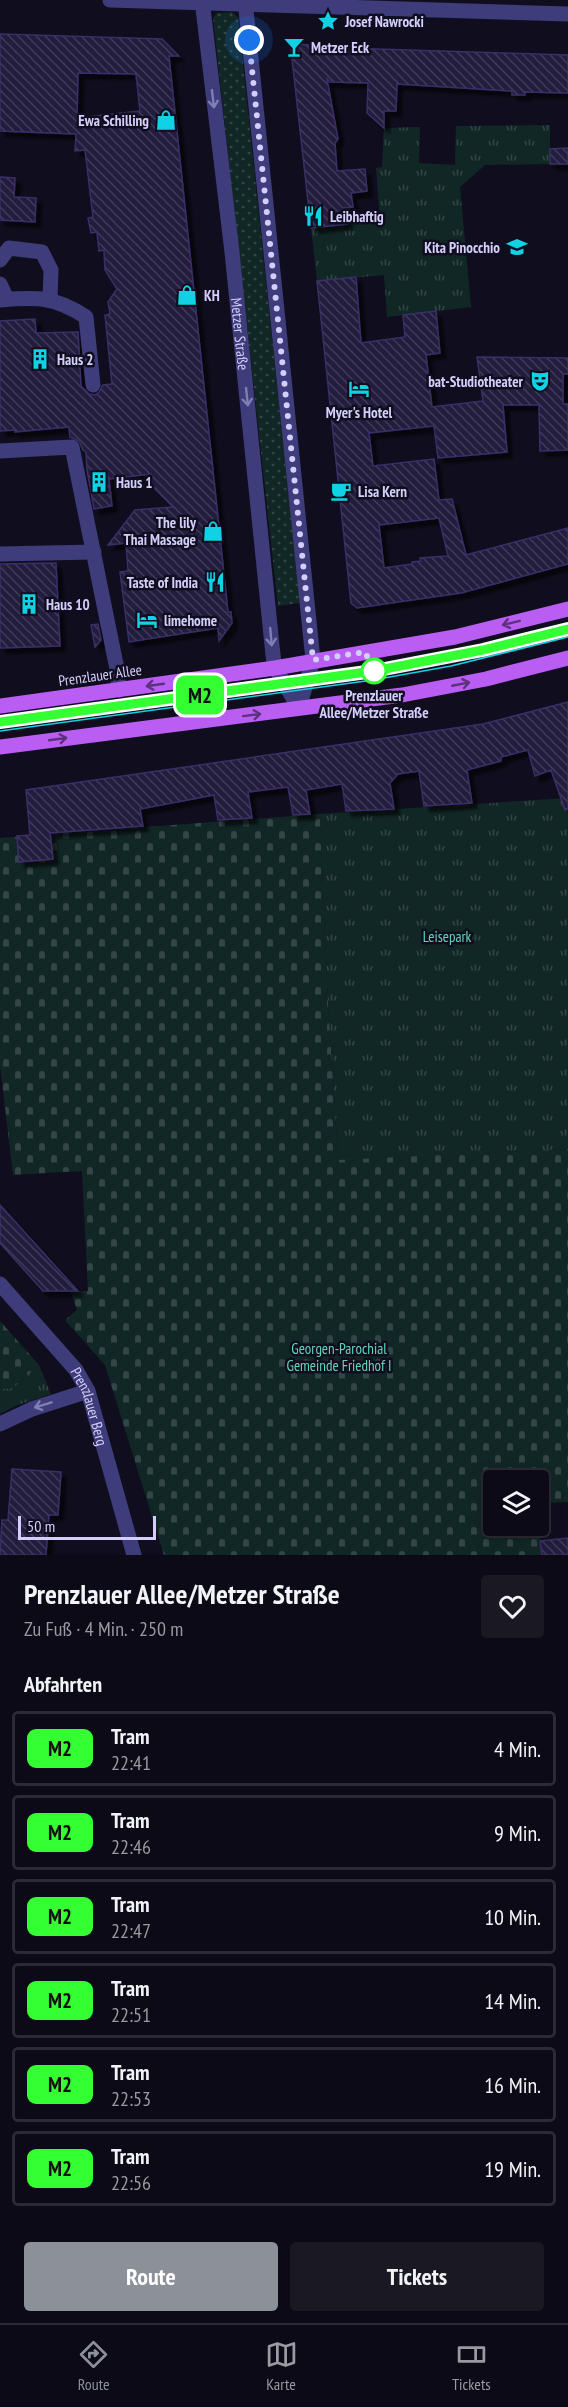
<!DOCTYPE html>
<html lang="de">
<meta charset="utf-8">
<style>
:root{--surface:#0c0a16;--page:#1a1823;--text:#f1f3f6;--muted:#9a9aa1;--line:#2c2b35;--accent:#8c9099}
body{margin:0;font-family:"PT Sans Narrow",sans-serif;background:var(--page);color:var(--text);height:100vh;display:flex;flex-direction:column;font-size:22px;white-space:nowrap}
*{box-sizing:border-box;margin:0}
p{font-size:20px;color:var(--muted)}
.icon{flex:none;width:33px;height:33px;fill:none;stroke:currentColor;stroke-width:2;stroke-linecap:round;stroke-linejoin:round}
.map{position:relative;height:1555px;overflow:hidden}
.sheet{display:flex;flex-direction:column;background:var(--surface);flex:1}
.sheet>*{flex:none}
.badge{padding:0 12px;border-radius:9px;font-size:21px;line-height:39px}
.controls{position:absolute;left:483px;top:1470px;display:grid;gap:12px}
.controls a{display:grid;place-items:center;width:66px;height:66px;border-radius:6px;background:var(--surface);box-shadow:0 3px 15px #0003,0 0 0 2px var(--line);font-size:30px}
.scale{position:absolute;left:18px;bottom:15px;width:138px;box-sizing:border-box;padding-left:6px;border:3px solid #d3cefb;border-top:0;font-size:16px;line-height:21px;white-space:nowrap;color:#d3cefb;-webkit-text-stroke:4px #100e1e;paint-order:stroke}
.you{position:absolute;width:30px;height:30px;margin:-15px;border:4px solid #fff;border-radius:50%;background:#1a73e8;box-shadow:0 0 0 9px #1a73e833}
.map>.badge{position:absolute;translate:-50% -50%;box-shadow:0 0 0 3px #fff}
h2{padding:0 24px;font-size:22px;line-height:54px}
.round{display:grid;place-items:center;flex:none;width:63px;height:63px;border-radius:6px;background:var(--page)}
.overview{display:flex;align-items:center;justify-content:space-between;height:102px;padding:0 24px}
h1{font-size:28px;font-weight:700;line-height:45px}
.cta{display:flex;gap:12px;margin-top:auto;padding:12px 24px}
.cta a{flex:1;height:69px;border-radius:6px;background:var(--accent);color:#fff;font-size:24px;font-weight:700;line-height:69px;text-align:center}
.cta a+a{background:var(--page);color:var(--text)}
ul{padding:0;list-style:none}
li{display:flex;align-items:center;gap:18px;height:75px;margin:0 12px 9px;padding:0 12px;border:3px solid var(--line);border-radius:6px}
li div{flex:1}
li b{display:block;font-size:22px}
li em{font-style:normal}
li .badge{min-width:66px;font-weight:700;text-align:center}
.tab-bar{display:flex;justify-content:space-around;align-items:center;height:84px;border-top:2px solid var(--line);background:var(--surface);font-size:16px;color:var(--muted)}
.tab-bar a{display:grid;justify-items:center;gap:3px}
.tab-bar .selected{color:var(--accent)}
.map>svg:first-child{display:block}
.grass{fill:url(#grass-dots)}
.cemetery{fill:url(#cemetery-stones)}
.park{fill:url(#park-tufts)}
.building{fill:url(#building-back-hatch);stroke:#3a2f68;stroke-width:1.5;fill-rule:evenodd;filter:url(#shadow)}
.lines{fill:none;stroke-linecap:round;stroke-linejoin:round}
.minor{stroke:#3e3c7a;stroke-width:15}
.major{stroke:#ba5ef3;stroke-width:15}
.tram{stroke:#11d2e5;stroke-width:1.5}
.oneway{stroke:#817eb4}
.oneway2{stroke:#5c327e}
.line-casing{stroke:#fff;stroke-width:14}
.line{stroke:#3f3;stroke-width:9}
.walk{stroke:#d3cefb;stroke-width:6;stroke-dasharray:0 10.8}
.stop-dot{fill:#fff;stroke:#3f3;stroke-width:3}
.labels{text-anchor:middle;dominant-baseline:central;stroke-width:5;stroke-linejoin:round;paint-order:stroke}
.poi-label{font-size:15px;font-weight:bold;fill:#d3cefb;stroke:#100e1e;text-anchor:start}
.street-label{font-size:15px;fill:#d3cefb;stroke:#100e1e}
.stop-label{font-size:15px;font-weight:bold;fill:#d3cefb;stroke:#100e1e}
.park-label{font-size:15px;fill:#61d5b7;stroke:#100e1e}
</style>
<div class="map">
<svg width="568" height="1555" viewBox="0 0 568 1555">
<defs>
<pattern id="grass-dots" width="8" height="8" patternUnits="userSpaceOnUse" patternTransform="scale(1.5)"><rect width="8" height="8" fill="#112726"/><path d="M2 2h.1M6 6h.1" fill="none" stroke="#334546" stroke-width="1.8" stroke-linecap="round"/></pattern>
<pattern id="cemetery-stones" width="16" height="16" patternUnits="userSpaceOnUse" patternTransform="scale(1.5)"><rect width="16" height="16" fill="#112726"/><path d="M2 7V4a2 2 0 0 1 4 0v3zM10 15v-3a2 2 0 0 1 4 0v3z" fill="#334546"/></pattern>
<pattern id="park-tufts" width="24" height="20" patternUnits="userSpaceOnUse" patternTransform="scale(1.5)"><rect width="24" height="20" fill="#112726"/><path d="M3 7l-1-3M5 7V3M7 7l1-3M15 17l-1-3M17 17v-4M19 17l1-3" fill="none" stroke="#334546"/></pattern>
<pattern id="building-back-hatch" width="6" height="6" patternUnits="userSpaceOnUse" patternTransform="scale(1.5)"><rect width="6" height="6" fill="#221b3d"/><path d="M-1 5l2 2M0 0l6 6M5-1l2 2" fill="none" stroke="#413b5a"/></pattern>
<filter id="shadow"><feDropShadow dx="5.5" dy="5.5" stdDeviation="1.5" flood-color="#0009"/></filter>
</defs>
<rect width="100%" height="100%" fill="#100e1e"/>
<path class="grass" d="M232,12L238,17L300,603L278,606L213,18L217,13Z"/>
<path class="cemetery" d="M320,814L327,984L338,1159L568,1149V1502L539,1503L538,1480H494V1526H538L539,1523L542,1555H164L105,1365L65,1320L77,1310L71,1292L88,1291L82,1171L13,1175L0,1065V838Z
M0,1321L39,1365L13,1388L0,1389Z"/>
<path class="park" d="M550,125V164L485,165L460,187L471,307L387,317L384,275L317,281L311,228L380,221L376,168L382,167L384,128L420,127L419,163L455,165L456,126Z
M568,798V1149L338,1160L327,984L320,814Z
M39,1365L51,1394L15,1406L0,1414V1389L13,1388Z"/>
<path class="building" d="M0,34L162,39L179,56H169L228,612H231L232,623L219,641L218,628L129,642L120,572L128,571L126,543L108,545L135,510L173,507L152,486L151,474L109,479L112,506L94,509L87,470L86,452L83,450L79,441L70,437L69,427L15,432V430L0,431V321L35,319L36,333L78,332L81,386L89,394L95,395L99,392L103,385L112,384L105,315L110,314L108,302L117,289L105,270L104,250L99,251L97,232L91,233L88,218L93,217L85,150L75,151L76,134L0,131ZM78,73L136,74L140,111L77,118Z
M296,44L345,48L568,55V93L525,92V95H512V91L397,84L396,111H384V128L367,113L368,83L330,82L327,79L338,139L335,143L337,171L365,169L367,191L351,193L353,207L344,208L347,224L311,228L291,50Z
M568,148V164H550V149Z
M0,177L15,178L14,197L36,198L35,222L0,220Z
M356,277L361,343L405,337L403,315L436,311L440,353L426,355L432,407L483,401L477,357L568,358V374H563V404H568V450L540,451L539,405H503L507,452L438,458L434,426L369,433L373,466L434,459L439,500L452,499L466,555L568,528V564L461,593L357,608L351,603L317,281ZM439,518L448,556L420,558L421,561L412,562V564L384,568L379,525Z
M56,563L60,646L0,648V564Z
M98,624L101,640L95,647L91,625Z
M568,702V809L565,810L551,770L535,776L528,750L501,757V761L467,770L472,803L424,806L419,771L398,774L390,783L394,809L346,811L342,784L306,790L310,814L293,815L288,787L248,792L252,818L218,820L214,795L140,809L143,826L50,833L53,859L19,862L17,836L30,835L26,790L483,724Z
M0,1205L78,1291H43L0,1243Z
M12,1469L61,1472L58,1515H49L46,1555H0L2,1520H8Z
M568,1538V1555H542L540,1541Z"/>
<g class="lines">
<g class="minor">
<path d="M110,0L568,14"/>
<path id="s1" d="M202,0L232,252L273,655L275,668L299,708"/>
<path d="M245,0L313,660L299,708"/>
<path d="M0,260L9,248L42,252L51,270L50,299"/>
<path d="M0,284L7,299"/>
<path d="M0,300C37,297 54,296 86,317L93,385"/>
<path d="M0,451L72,447L117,669L119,690"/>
<path d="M0,554L94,552"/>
<path id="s2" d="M0,1284L76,1370L88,1391L134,1555"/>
<path d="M0,1424L32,1409L88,1391"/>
</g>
<path class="major" d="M0,706L275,668L455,637L568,609
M0,747L402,695L486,679L568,658"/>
<path class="tram" d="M416,664L489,648
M0,731L373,680L451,666L568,637"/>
</g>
<defs><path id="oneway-shaft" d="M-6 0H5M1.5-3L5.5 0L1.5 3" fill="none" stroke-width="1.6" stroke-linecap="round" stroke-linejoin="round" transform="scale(1.5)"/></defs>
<g class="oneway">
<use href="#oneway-shaft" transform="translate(213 99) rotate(83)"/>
<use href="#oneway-shaft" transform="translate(247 397) rotate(84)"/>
<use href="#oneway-shaft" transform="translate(271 637) rotate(85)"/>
<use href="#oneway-shaft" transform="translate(43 1405) rotate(163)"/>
</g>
<g class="oneway2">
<use href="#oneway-shaft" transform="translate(511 623) rotate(166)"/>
<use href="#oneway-shaft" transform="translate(461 684) rotate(-11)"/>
<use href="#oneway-shaft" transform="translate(155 685) rotate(172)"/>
<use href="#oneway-shaft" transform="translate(252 715) rotate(-7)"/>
<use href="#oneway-shaft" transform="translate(58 739) rotate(-8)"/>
</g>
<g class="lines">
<g class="line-casing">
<path id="line" d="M0,722L374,671L483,650L568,629"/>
</g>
<use href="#line" class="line"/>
<path class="walk" d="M249,40L313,660L365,652L374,671"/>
</g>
<defs>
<g id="sight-bare" transform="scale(1.62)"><path d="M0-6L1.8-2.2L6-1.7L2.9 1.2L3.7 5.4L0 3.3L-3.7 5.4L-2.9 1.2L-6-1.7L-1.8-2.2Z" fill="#11d2e5" stroke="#100e1e" stroke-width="2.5" paint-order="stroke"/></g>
<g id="bar-bare" transform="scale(1.62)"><path d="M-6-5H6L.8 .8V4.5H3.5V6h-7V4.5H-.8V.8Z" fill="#11d2e5" stroke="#100e1e" stroke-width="2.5" paint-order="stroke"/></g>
<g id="shop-bare" transform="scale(1.62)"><path d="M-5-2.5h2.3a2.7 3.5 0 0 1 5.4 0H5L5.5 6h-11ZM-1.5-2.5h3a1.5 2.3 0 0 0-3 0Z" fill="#11d2e5" stroke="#100e1e" stroke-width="2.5" paint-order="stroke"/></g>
<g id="restaurant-bare" transform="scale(1.62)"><path d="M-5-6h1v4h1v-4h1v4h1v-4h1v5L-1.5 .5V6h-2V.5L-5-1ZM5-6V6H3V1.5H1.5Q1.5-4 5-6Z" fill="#11d2e5" stroke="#100e1e" stroke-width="2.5" paint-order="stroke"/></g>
<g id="school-bare" transform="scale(1.62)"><path d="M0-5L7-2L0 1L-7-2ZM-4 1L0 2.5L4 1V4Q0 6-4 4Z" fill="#11d2e5" stroke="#100e1e" stroke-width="2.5" paint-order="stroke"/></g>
<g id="building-bare" transform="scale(1.62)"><path d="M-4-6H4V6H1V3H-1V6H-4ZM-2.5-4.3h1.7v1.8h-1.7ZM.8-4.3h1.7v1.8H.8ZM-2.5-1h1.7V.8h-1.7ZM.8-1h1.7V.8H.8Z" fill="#11d2e5" stroke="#100e1e" stroke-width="2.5" paint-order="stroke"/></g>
<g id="theatre-bare" transform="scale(1.62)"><path d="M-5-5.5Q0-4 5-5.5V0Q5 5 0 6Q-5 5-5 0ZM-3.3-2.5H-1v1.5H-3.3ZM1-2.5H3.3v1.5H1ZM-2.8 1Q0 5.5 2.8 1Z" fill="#11d2e5" stroke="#100e1e" stroke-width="2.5" paint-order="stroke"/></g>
<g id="hotel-bare" transform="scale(1.62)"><path d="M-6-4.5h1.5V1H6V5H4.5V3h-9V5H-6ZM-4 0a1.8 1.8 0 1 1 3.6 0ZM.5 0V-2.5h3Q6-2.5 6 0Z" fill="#11d2e5" stroke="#100e1e" stroke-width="2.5" paint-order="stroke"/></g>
<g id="cafe-bare" transform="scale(1.62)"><path d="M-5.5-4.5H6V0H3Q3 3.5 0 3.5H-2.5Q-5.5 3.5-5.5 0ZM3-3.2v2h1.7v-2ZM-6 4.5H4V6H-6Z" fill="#11d2e5" stroke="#100e1e" stroke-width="2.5" paint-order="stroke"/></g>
</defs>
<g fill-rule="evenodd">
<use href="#sight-bare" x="328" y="21"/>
<use href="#bar-bare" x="294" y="47"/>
<use href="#shop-bare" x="166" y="120"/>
<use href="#restaurant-bare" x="313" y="216"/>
<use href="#school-bare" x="517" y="247"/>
<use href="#shop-bare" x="187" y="295"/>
<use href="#building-bare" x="40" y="359"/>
<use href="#theatre-bare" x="540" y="381"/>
<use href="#hotel-bare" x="359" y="389"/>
<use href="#building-bare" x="99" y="482"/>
<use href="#cafe-bare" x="341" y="491"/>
<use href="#shop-bare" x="213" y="531"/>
<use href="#restaurant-bare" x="215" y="582"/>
<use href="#building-bare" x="29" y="604"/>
<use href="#hotel-bare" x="147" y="620"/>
</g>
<circle class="stop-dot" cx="374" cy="671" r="12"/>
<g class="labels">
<g class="poi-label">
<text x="345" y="21">Josef Nawrocki</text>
<text x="311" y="47">Metzer Eck</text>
<text x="149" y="120" text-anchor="end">Ewa Schilling</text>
<text x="330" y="216">Leibhaftig</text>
<text x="500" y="247" text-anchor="end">Kita Pinocchio</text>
<text x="204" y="295">KH</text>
<text x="57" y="359">Haus 2</text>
<text x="523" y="381" text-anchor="end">bat-Studiotheater</text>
<text x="359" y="412" text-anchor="middle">Myer's Hotel</text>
<text x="116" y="482">Haus 1</text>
<text x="358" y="491">Lisa Kern</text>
<text x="196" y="522" text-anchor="end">The lily<tspan x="196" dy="17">Thai Massage</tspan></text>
<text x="198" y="582" text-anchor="end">Taste of India</text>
<text x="46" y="604">Haus 10</text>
<text x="164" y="620">limehome</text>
</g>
<g class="street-label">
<text stroke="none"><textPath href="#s1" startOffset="336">Metzer Straße</textPath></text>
<text transform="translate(100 675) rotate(-8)">Prenzlauer Allee</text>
<text stroke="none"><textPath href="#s2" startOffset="154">Prenzlauer Berg</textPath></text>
</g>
<g class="stop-label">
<text x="374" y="695">Prenzlauer<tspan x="374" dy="17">Allee/Metzer Straße</tspan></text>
</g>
<g class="park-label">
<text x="447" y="936">Leisepark</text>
<text x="339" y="1348">Georgen-Parochial<tspan x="339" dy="17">Gemeinde Friedhof I</tspan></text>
</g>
</g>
</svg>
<div class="controls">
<a><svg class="icon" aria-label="layers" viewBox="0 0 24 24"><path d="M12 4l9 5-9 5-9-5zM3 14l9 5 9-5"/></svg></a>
</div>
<div class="scale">50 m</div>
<div class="you" style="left:249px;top:40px"></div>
<b class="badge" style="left:200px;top:695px;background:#3f3;color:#111">M2</b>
</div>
<section class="sheet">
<div class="overview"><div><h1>Prenzlauer Allee/Metzer Straße</h1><p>Zu Fuß · 4 Min. · 250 m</p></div><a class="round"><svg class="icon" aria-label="heart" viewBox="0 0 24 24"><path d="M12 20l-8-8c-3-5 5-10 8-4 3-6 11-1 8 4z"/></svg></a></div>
<h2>Abfahrten</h2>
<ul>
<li><span class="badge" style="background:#3f3;color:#111">M2</span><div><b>Tram</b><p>22:41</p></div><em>4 Min.</em></li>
<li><span class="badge" style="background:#3f3;color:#111">M2</span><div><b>Tram</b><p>22:46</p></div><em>9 Min.</em></li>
<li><span class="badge" style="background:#3f3;color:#111">M2</span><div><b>Tram</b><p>22:47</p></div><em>10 Min.</em></li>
<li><span class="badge" style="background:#3f3;color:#111">M2</span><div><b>Tram</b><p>22:51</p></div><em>14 Min.</em></li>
<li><span class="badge" style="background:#3f3;color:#111">M2</span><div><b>Tram</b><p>22:53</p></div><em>16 Min.</em></li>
<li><span class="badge" style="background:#3f3;color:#111">M2</span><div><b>Tram</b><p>22:56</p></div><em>19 Min.</em></li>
</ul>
<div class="cta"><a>Route</a><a>Tickets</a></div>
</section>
<nav class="tab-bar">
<a class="selected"><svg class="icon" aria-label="directions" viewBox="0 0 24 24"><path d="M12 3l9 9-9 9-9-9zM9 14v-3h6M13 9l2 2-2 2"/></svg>Route</a>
<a><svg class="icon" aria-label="map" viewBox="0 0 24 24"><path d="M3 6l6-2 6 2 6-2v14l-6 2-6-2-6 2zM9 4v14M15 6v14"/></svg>Karte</a>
<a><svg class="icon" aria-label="tickets" viewBox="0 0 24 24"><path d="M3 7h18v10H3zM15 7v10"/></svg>Tickets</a>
</nav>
